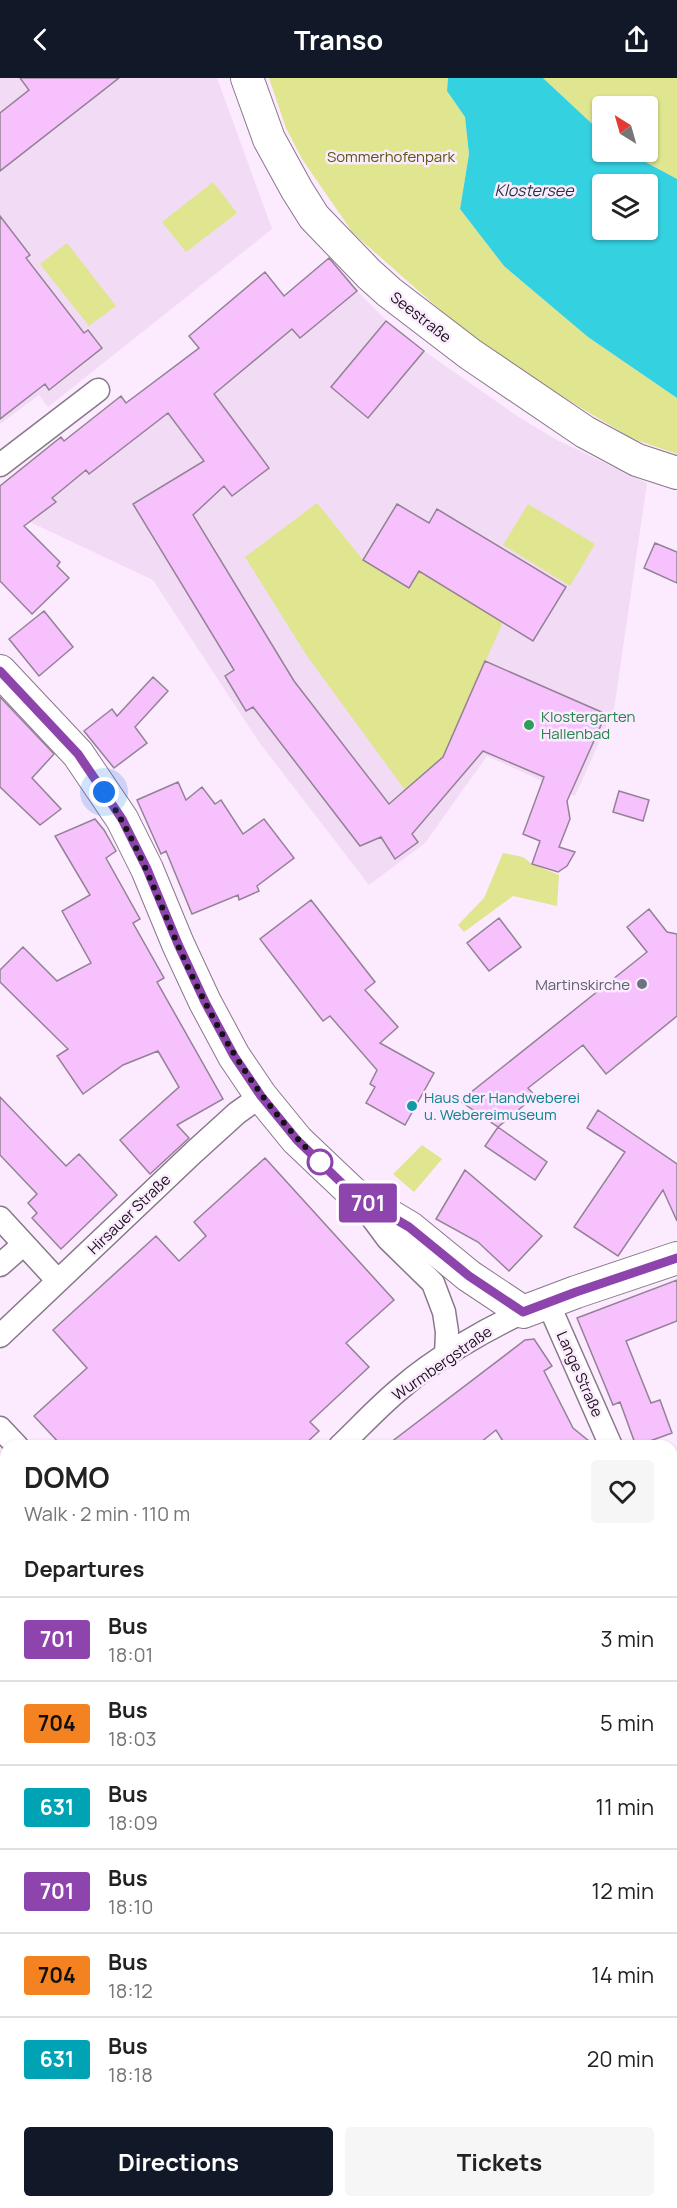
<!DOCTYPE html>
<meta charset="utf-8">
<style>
:root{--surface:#fff;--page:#f6f6f6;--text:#222;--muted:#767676;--line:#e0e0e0;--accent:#111827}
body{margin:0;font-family:Manrope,sans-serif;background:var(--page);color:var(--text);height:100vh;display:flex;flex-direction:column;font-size:22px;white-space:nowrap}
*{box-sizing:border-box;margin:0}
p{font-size:20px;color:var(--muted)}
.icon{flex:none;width:33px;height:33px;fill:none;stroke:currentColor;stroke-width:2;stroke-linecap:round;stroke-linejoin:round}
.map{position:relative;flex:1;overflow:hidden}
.panel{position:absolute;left:0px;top:1362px;width:678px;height:768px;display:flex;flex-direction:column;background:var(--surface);border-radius:18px 18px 0 0;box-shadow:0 2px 4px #0004}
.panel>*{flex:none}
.badge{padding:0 12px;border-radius:4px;font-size:21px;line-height:39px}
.needle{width:39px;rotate:323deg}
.buttons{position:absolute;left:592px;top:18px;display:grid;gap:12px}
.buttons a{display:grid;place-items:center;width:66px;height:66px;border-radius:6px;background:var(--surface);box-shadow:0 2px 4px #0004;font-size:30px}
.you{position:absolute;width:30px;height:30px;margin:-15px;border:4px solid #fff;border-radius:50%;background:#1a73e8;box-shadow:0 0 0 9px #1a73e833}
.map>.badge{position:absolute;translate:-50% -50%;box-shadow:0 0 0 3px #fff}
h2{padding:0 24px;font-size:22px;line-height:54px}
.round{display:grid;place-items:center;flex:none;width:63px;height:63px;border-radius:6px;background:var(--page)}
.head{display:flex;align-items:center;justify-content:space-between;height:102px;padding:0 24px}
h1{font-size:28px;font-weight:700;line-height:45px}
.action{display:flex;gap:12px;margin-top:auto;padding:12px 24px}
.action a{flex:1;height:69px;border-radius:6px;background:var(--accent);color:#fff;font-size:24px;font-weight:700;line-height:69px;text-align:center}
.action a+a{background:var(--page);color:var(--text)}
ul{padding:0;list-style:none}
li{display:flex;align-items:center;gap:18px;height:84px;padding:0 24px;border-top:2px solid var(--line)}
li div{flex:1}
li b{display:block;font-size:22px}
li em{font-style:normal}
li .badge{min-width:66px;font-weight:700;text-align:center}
header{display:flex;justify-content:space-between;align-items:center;height:78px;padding:0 24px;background:var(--accent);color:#fff;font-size:27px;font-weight:700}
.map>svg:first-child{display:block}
.built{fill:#f2dbf4}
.green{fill:#e0e58f}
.water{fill:#34d1e1;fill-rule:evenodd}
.building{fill:#f7c1fd;stroke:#938295;stroke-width:1.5}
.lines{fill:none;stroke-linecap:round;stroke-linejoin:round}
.street-casing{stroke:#88788a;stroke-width:25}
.secondary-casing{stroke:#88788a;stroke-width:34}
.street{stroke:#fff;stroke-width:22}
.secondary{stroke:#fff;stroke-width:32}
.line-casing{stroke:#fff;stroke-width:14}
.line{stroke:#8e44ad;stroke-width:9}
.walk{stroke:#171118;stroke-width:6;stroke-dasharray:0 10.8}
.leisure-dot{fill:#2e9e5b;stroke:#fceafe;stroke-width:2}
.worship-dot{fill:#6b7280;stroke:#fceafe;stroke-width:2}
.culture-dot{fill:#0f9aa8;stroke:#fceafe;stroke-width:2}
.stop-dot{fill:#fff;stroke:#8e44ad;stroke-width:3}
.labels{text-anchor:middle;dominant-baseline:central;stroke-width:5;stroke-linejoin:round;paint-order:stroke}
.park-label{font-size:15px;fill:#58590c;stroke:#fceafe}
.street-label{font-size:15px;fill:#171118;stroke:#fceafe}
.leisure-label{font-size:15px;fill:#27864d;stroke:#fceafe;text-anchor:start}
.worship-label{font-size:15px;fill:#5b616d;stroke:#fceafe;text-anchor:end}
.culture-label{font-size:15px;fill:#0d838f;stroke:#fceafe;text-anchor:start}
.water-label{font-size:16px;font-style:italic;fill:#1e3639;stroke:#fceafe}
</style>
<header><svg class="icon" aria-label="back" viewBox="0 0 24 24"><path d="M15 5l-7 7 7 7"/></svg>Transo<svg class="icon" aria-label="share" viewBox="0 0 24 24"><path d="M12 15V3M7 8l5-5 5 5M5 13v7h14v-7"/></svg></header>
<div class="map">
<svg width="677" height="2130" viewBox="0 0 677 2130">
<rect width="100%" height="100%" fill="#fceafe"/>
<path class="built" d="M0,0H217L272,151L48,329L39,317L0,346Z
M329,180L357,213L386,242L424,273L520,340L557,362L647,405L614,631L575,718L487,678L425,765L369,807L259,664L153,502L30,444L0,408L64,363L121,318L126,325L198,270L189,258L265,194L284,217Z"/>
<path class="green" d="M269,0H448L447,13L465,39L469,76L460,131L504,188L588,259L677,320V376L633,361L553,313L463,252L353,155L302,81L286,50Z
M543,0H677V101L627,74H648V28H603V56Z
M213,104L237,135L186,174L162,144Z
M67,165L116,228L89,248L40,186Z
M317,425L363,482L419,493L503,544L452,659L461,663L405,712L307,578L245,479Z
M528,426L595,466L570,508L503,467Z
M503,775L523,779L532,786L559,797L557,828L513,818L464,854L458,847L484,820Z
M422,1067L442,1081L414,1114L393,1096Z"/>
<path class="water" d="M448,0H543L603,56V74H627L677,101V320L588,259L504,188L460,131L469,76L465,39L447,13ZM603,106H648V152H603Z"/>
<path class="building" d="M20,0H119L0,93V35L29,12Z
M0,138L30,177L26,180L84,255L88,252L102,270L49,312L45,306L0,341Z
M329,180L357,213L300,260L292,251L214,316L269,390L232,418L224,408L193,437L294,603L389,726L443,679L485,583L606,636L567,723L570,741L559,769L575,774L567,788L558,794L532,786L540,763L523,756L544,699L483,673L412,756L418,764L395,781L381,759L360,768L253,629L246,633L225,598L234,592L133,426L204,383L168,335L89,396L86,392L52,420L56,424L24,448L60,484L57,488L69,500L32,536L0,503V408L61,359L64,363L121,318L126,325L199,270L189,258L265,194L284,218Z
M386,243L424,273L368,340L331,309Z
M397,426L429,445L437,431L566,509L533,563L419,493L409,510L363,482Z
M655,465L677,474V505L644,490Z
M44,533L73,569L39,598L9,561Z
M153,599L168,613L135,649L147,665L114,690L84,653L112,631L117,638Z
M0,619L54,676L32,700L61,731L40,747L0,709Z
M178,704L186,722L202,709L215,726L221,722L243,756L264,741L294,780L257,808L259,813L239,822L238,817L192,836L166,773L161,776L137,722Z
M619,713L649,722L643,743L613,734Z
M95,741L104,752L116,773L106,780L140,841L133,845L164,900L157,904L223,1021L177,1047L189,1060L150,1096L120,1062L179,1009L158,973L123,987L83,1016L57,978L68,971L0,904V892L23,869L57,903L91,885L62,833L90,817L55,758Z
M311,822L375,904L365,912L398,949L380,965L434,995L405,1047L366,1025L375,1009L370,1006L377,992L330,938L323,943L260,861Z
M649,831L667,854L677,856V938L606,996L583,967L528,1010L535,1018L498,1049L460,1023L647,874L627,849Z
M499,840L521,869L489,893L467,865Z
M0,1019L66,1088L79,1076L117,1117L61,1171L32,1140L37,1135L28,1125L37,1116L0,1077Z
M598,1032L677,1086V1143L663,1112L618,1178L574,1149L625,1074L587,1050Z
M498,1049L547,1084L535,1102L485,1068Z
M265,1080L394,1222L346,1265L369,1289L310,1344L319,1353L303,1368H62L34,1338L87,1290L53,1252L156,1158L179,1183L206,1158L194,1144Z
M465,1092L542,1158L509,1193L478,1164L436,1141Z
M677,1202V1243L626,1263L651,1325L660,1322L672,1355L636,1368L620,1324L613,1327L577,1240Z
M534,1261L552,1288L544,1293L573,1350L595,1368H506L496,1352L476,1368H386L525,1262Z"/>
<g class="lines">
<g class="street-casing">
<path id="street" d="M0,387L98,312
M362,1126L388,1161L433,1205L444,1234L447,1254L446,1278
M0,1140L58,1203
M0,1187L24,1166
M548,1225L611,1368
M0,1258L194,1074L237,1035L261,1018
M0,1350L17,1368
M340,1368C360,1349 379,1328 401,1310C434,1281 483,1253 523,1234
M672,1395L677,1393
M672,1684L677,1699
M0,1690L6,1684
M672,1826L677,1824
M0,1888L6,1884
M368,2130L378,2126"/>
</g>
<g class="secondary-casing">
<path id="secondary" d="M247,0L269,61L297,112L314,139L369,196L389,214L470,276L585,354L637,382L677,395
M0,593L78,676L122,741L147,791L178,866L205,924L234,978L261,1018L297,1062L355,1117L409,1149L469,1198L523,1234L576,1214L677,1180"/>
</g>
<use href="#street" class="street"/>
<use href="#secondary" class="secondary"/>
</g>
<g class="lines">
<g class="line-casing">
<path id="line" d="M0,593L78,676L122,741L147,791L178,866L205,924L234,978L261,1018L297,1062L354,1117L409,1149L469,1198L523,1234L576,1214L677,1180"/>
</g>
<use href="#line" class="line"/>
<path class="walk" d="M104,714C136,761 155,813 177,865C214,949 254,1019 320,1084"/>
</g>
<circle class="leisure-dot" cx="529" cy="647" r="6"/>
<circle class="worship-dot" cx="642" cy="906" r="6"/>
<circle class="culture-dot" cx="412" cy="1028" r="6"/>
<circle class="stop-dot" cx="320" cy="1084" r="12"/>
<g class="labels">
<g class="park-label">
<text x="391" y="78">Sommerhofenpark</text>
</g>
<g class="street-label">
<text transform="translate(421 239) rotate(38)">Seestraße</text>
<text transform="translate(129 1136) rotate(-44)">Hirsauer Straße</text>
<text transform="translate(442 1285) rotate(-35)">Wurmbergstraße</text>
<text transform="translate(580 1296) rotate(66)">Lange Straße</text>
</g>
<g class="leisure-label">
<text x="541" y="638">Klostergarten<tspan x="541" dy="17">Hallenbad</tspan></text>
</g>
<g class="worship-label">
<text x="630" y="906">Martinskirche</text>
</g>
<g class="culture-label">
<text x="424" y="1019">Haus der Handweberei<tspan x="424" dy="17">u. Webereimuseum</tspan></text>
</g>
<g class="water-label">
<text x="534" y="112">Klostersee</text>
</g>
</g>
</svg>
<div class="buttons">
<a><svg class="needle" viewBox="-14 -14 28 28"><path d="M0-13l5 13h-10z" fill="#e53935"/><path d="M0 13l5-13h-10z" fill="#767676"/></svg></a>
<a><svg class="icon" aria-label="layers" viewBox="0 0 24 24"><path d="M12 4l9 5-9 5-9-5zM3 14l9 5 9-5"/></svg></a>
</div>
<div class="you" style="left:104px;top:714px"></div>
<b class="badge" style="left:368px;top:1125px;background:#8e44ad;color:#fff">701</b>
<section class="panel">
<div class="head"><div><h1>DOMO</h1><p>Walk · 2 min · 110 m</p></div><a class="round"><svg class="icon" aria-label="heart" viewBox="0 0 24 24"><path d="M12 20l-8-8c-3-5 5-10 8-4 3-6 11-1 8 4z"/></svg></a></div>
<h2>Departures</h2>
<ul>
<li><span class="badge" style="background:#8e44ad;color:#fff">701</span><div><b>Bus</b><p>18:01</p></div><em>3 min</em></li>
<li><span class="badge" style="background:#f58220;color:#111">704</span><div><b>Bus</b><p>18:03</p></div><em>5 min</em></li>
<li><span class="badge" style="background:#00a3b4;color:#fff">631</span><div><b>Bus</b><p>18:09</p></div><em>11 min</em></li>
<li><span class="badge" style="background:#8e44ad;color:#fff">701</span><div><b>Bus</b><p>18:10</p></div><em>12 min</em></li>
<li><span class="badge" style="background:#f58220;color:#111">704</span><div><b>Bus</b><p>18:12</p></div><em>14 min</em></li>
<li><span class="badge" style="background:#00a3b4;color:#fff">631</span><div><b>Bus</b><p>18:18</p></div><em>20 min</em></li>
</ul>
<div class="action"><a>Directions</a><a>Tickets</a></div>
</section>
</div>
